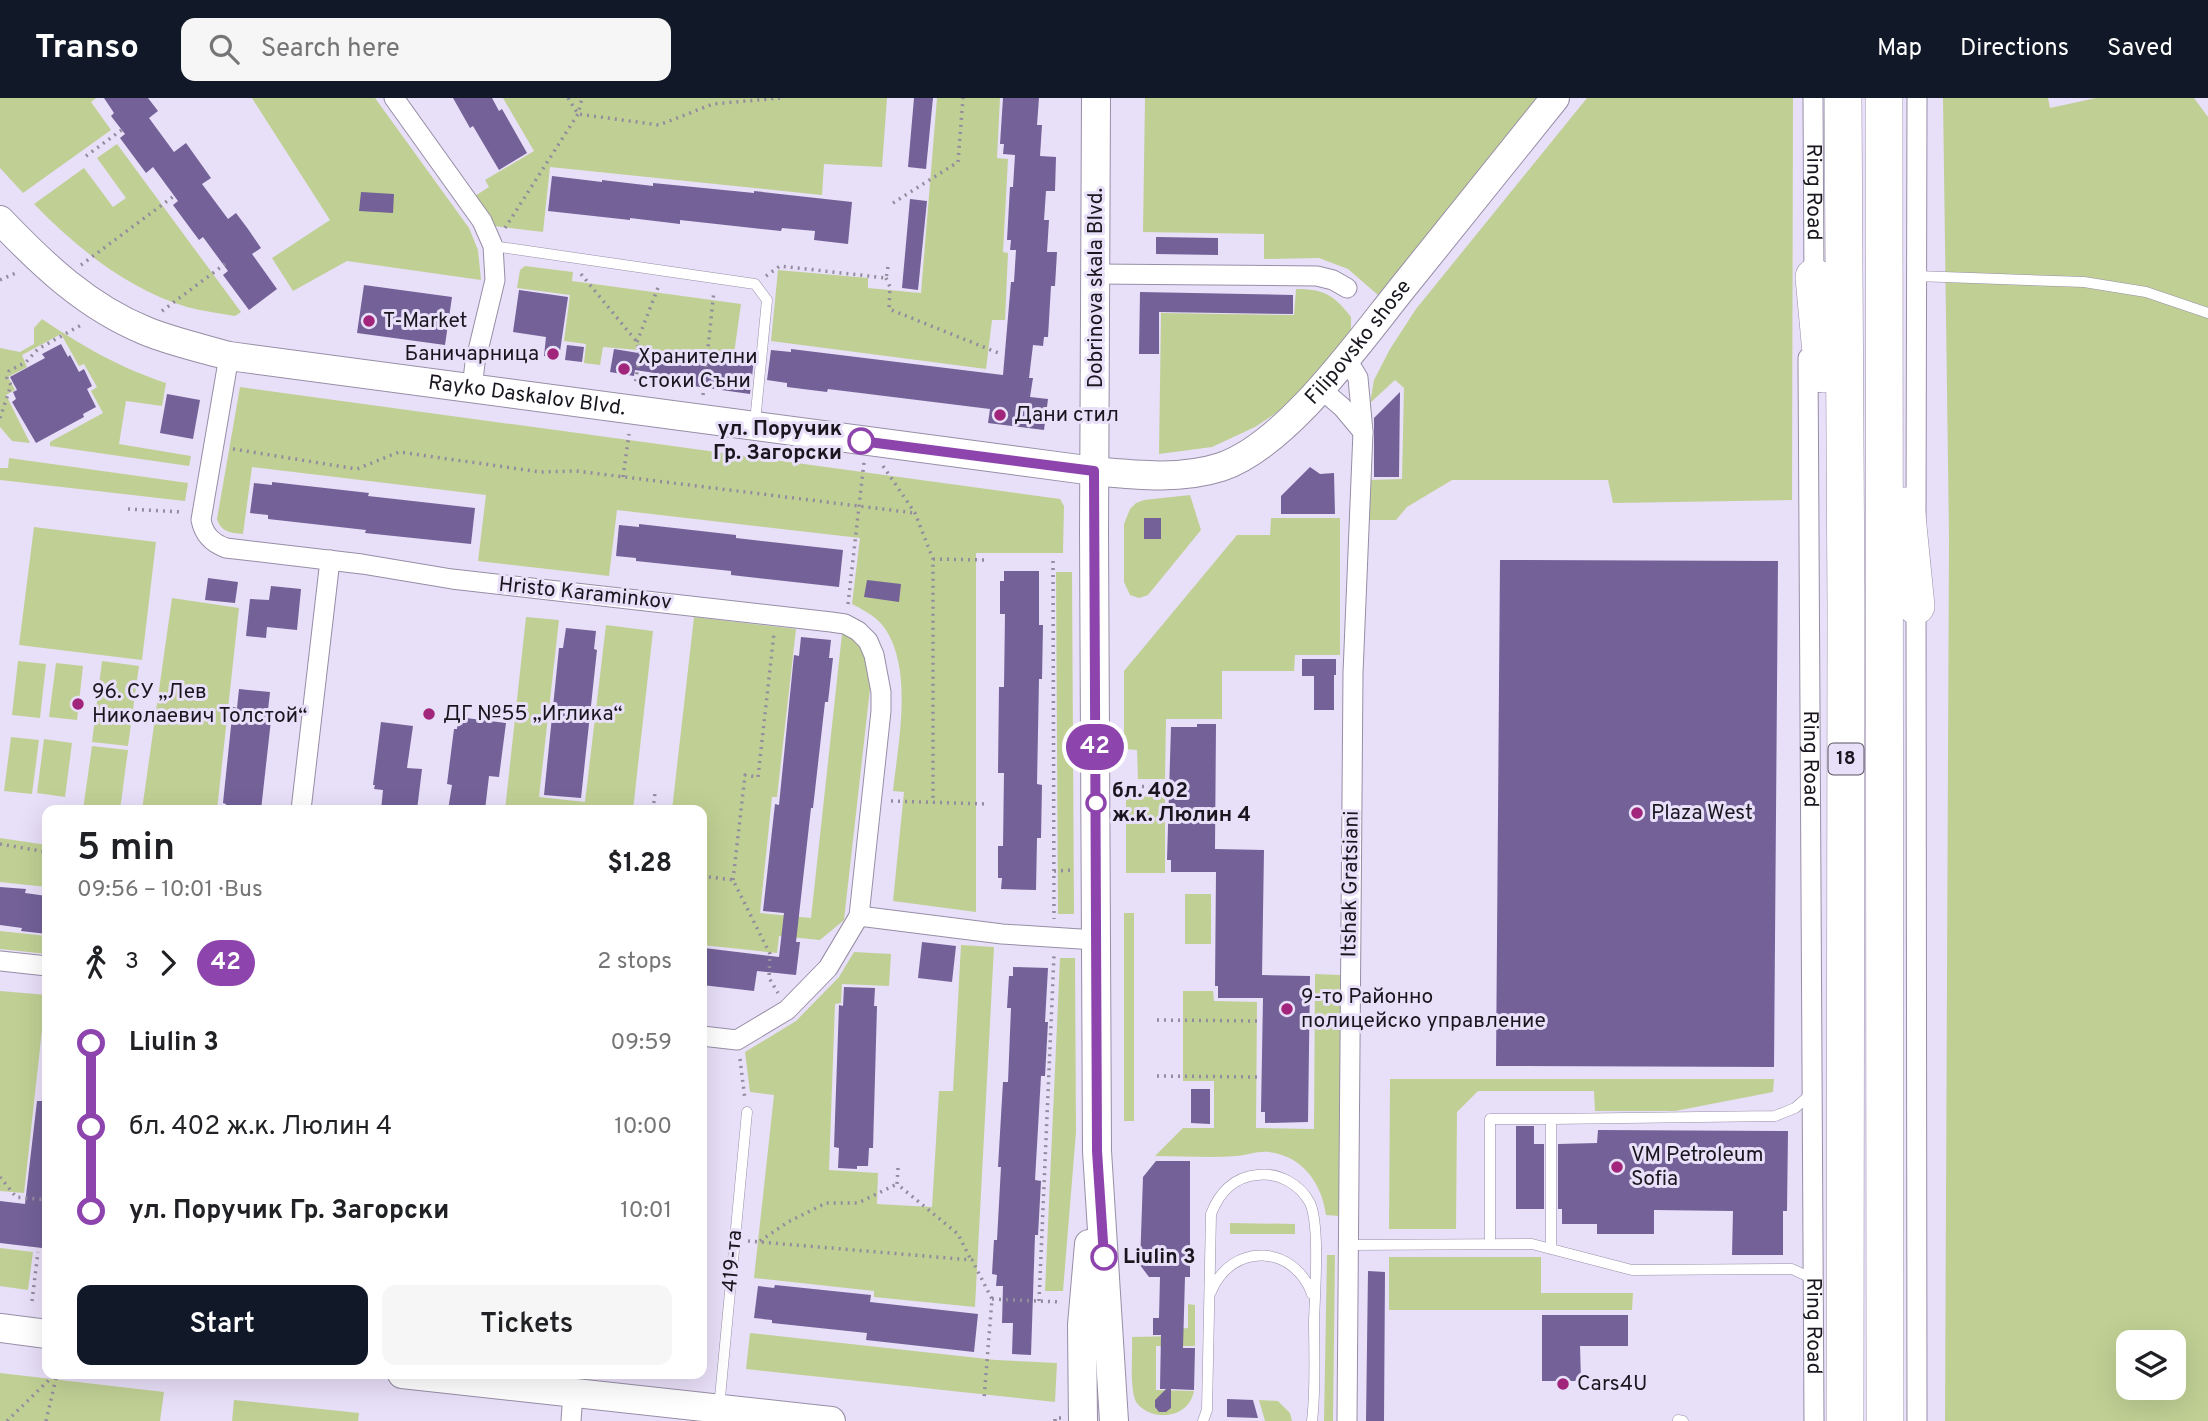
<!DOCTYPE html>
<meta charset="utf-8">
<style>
:root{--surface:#fff;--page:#f6f6f6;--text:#202124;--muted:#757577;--accent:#111827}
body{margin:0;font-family:Overpass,sans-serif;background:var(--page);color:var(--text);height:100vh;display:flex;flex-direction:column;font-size:26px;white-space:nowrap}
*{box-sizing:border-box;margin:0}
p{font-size:23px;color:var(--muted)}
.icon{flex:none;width:38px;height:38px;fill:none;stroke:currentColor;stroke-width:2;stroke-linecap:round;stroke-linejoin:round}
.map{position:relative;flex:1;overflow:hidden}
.details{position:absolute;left:42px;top:707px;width:665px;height:574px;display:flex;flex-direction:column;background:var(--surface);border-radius:14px;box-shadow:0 7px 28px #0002}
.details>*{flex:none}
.badge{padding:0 14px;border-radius:23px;font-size:24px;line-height:46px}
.controls{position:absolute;left:2116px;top:1232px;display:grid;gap:14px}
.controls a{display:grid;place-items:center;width:70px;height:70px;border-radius:14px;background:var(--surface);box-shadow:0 7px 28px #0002;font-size:35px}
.map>.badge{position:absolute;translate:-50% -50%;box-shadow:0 0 0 4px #fff}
.legs{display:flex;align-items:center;gap:10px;height:77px;padding:0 35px;font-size:23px}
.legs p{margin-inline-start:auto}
.overview{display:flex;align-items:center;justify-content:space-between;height:119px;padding:0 35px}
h1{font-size:38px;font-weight:600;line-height:52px}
.button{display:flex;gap:14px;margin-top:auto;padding:14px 35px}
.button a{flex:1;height:80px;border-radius:14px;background:var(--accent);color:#fff;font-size:28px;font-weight:600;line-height:80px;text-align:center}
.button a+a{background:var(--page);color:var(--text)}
ul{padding:0 35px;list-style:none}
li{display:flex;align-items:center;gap:24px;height:84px;font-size:26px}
li i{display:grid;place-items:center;width:10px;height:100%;margin:0 9px;background:currentColor}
li i::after{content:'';width:18px;height:18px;margin:-9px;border:5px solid;border-radius:50%;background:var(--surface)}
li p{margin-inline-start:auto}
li:first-child i{background:linear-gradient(#0000 50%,currentColor 0)}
li:last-child i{background:linear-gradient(currentColor 50%,#0000 0)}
header{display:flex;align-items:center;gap:42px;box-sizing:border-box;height:98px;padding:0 35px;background:var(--accent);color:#fff}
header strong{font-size:33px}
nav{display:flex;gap:38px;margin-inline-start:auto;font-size:24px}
.search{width:490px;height:63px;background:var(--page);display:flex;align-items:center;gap:18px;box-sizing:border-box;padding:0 24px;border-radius:14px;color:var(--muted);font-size:26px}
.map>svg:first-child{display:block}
.green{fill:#c0d094;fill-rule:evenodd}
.building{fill:#736198}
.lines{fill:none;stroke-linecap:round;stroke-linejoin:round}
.lane-casing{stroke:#978ea6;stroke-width:11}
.street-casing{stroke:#978ea6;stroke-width:21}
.secondary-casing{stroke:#978ea6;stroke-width:30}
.highway-casing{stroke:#978ea6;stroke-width:38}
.path{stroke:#938c9e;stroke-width:3.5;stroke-dasharray:2 5;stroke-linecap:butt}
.lane{stroke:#fff;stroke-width:10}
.street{stroke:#fff;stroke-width:19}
.secondary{stroke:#fff;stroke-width:28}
.highway{stroke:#fff;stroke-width:37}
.line-1-casing{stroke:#fff;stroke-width:16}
.line-1{stroke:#8e44ad;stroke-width:10}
.poi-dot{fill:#a1267b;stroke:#e8dff8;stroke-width:2.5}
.stop-1-dot{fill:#fff;stroke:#8e44ad;stroke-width:3.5}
.labels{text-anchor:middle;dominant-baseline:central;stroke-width:6;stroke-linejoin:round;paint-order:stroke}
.shield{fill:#e8dff8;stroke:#585260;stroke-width:2}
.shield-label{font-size:19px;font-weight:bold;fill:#1a161f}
.street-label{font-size:21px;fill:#1a161f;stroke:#e8dff8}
.poi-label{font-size:21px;fill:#1a161f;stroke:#e8dff8;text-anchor:start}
.stop-label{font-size:21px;font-weight:bold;fill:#1a161f;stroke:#e8dff8;text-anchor:start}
</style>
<header>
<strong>Transo</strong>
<div class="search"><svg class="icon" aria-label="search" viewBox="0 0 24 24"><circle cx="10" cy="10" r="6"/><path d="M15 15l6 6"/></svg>Search here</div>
<nav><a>Map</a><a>Directions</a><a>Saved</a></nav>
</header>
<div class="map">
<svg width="2208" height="1323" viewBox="0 0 2208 1323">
<rect width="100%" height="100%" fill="#e8dff8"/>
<path class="green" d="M0,0H96L91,4L111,32L23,95L0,70Z
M252,0H375L469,130L478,152L481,182L347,163L293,193L272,160L330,122Z
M503,0H887L882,69L824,66L822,97L550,69L543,134L494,128L475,98L489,89L485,82L534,53Z
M937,0H1000L997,60L1008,61L1003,154L1008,155L1005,222H992L986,271L771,243L778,172L868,180V190L921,195Z
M1145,0H1539L1378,197L1348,171L1319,160L1264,161V136L1143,134Z
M1587,0H1793L1792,402L1613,405L1608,382H1452L1407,409L1396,422H1368L1370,382L1402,381L1404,290L1395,282L1370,305L1374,282L1390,251L1416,211Z
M1943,0H2048L2050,10L2096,0H2194L2208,19V1323H1945L1949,439ZM2128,1244H2174V1290H2128Z
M117,46L241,214L235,218C219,215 202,213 187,209C127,191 77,150 34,106L84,70L113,109L126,100L97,60Z
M525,168L573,174L572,183L741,206L733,263L693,258L691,262L638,255V252L603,249L600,267L584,265L586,246L564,243L570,197L517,190L520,172Z
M1296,191C1324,191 1334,197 1351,219V234L1310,284L1276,315L1255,329L1212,349L1159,356L1161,215L1294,217Z
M42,221C84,249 118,269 166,285L162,308L126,303L119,346L191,358L189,368L50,348V344L103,315L91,293L97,289L84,266L79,268L61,236L22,257L27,269L8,279L15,292L6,297L30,345L12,343L0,329V250L20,254L34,246V230Z
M240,289L1060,401L1064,408L1063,455H976V814L893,803L904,694L893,693C898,646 913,574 886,532C878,519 865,513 852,506L860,440L617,412L609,478L478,463L486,397L252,369L243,436C231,435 221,434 217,421Z
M9,360L188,385L185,403L0,382V370H8Z
M1190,397L1201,432L1148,497L1139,500L1130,497L1124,484V426L1130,411L1136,405L1144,402Z
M1271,420H1340V557H1295L1294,573H1222V621H1166L1165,681H1138L1137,652L1124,651V573L1237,437H1270Z
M34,429L156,444L142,562L19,547Z
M1056,474H1072L1074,816H1058Z
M172,500L239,510L217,712H142Z
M526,519L559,522L539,699L585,704L606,527L653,533L633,712H505Z
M694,519L796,531L777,699H772L760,815L811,820L842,536C864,544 865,552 872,573L844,822L820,842L779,838L777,855L702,847V712H672Z
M18,563L46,566L40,620L12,617Z
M102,563L139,568L128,648L92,644Z
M56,565L83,568L77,622L49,619Z
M11,639L39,642L32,696L4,693Z
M44,641L72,645L65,699L37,695Z
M92,648L128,652L120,712H83Z
M1126,698H1165V775H1126Z
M0,740L47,747V789L0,784Z
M1185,796H1211V846H1185Z
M1124,815H1134V1023H1124Z
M0,833L47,838V856L0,851Z
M961,847L994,849L975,1209L874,1199V1193L754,1180L774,997L750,994L745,954L796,923L839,879L854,854L891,856L889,888L842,886L841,905L835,906L829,1072L878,1075L877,1106L932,1109L939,993H953Z
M1060,860H1075L1076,1034L1063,1193H1045Z
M1315,876L1341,877L1340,1118L1326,1117C1322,1086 1303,1058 1269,1054C1257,1053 1248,1057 1237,1058C1210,1060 1182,1058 1155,1058L1183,1030H1214V983H1183V893H1213L1214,903L1257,904L1256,1030L1314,1031Z
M0,893L47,897V923H43L24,1095L0,1093Z
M1390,981H1774L1773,994L1675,1013H1595L1594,993H1478L1457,1014L1456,1131H1389Z
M1230,1125L1295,1126V1136H1230Z
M0,1150L33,1154L28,1192L0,1188Z
M1327,1157H1335L1333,1323H1324Z
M1389,1159H1541V1195H1633L1632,1212H1389Z
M1188,1206L1195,1207V1248H1156V1292L1194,1293C1188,1323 1149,1323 1136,1304C1129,1288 1133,1257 1132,1239L1179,1238V1231L1188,1230Z
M750,1235L996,1262L1057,1265L1055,1304L746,1271Z
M0,1275L164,1294L160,1323H0Z
M234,1302L359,1315L358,1323H232Z
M1259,1302L1278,1303L1290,1315L1292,1323H1265Z"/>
<path class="building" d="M104,0H148L158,13L149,20L174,54L186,45L211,80L202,86L228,121L236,115L248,131L261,150L252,156L277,191L249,212L223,177L228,173L203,139L199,142L173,107L178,103L153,69L146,75L120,40L125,36L111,18L114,15Z
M453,0H492L499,13L502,11L527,55L499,72L473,28L470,30Z
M914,0H933L926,71L908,69Z
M1003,0H1039L1037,27H1042L1040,58L1056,59L1055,93H1046L1044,122H1049L1047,154H1057L1055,188H1051L1048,239H1044L1043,248L1033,247L1029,280H1033L1030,299L1048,301L1044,332L988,325L990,311L828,291L827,294L787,289V285L767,282L771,252L791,254V251L1003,277L1011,184H1014L1016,152H1010L1011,142H1007L1010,89H1013L1015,57L1003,56L1004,46H1000Z
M552,78L602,84V82L653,88V85L754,95V93L852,104L848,146L814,142L815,133L782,130L781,133L680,122V126L630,120V122L548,113Z
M361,94L394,96L393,115L359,113Z
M910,101L927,103L918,192L902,190Z
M1156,139L1218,140V157L1156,156Z
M364,187L452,199L445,247L357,235Z
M519,192L568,199L559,260L544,258L546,239L513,234Z
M1140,194L1293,197V216L1159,214V256H1139Z
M61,246L68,259L70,257L79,274L84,271L92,288L87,291L96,309L83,316L84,319L36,345L12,304L16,301L13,294L17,292L10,279L45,260L42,256Z
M567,247L584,249L582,264L565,262Z
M614,251L693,264L694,259L726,264L727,257L754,261L750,296L686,287L687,280L635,272L634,278L610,274Z
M1400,294L1399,379H1374V320Z
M167,296L200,302L193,341L160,335Z
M1310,369L1320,376L1334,375L1335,416H1281V398Z
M272,384L369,395L368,398L475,410L471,446L365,435L366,432L268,421V417L250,415L254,385L272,387Z
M1144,420H1161V441H1144Z
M639,426L736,437V440L843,452L839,489L731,477V473L636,463V460L616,458L619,427L639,429Z
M1500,462L1778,463L1774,969L1496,968Z
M1004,473H1039V527H1043L1042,581H1039L1037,686L1042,687L1041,740H1037L1036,792L1001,791L1002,780H998V748H1003L1004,675H998L999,589H1004L1005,516H1000V483H1004Z
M208,480L238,484L235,505L205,502Z
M867,482L901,486L899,504L864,499Z
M271,488L301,491L297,532L267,529L266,540L246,538L250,501L269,502Z
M566,530L596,533L594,551L597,552L581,700L544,697L559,550H563Z
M801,539L831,542L829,560H833L828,604H825L813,710H811L796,844H800L796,877L757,873L754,893L702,887V855L704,856V850L779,859L784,815L763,813L775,706L779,707L794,557L799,558Z
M1302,561H1336V577H1334V612H1314V578H1302Z
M239,591L270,594L268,612L272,613L261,712H225L226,706L223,705L233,609L237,610Z
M458,619L506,625L499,679L489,678L485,712H448L452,687L447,686L454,631H457Z
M381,624L413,628L407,670L422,671L417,712H381L383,692L374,691L375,687H373Z
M1197,626H1216L1215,751L1264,752L1262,877L1310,878L1308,1024L1265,1025V1014H1261L1263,900H1218V888H1215L1216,774H1171V762H1167L1171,629H1197Z
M0,789L26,791L25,795L47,798V836L21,833L22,830L0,827Z
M922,844L956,848L952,884L918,880Z
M1013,869L1048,870L1045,924H1048L1045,978H1041L1035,1082L1041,1083L1038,1137H1035L1031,1257L1012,1256L1013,1225H1002L1003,1188H996L997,1177L992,1176L994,1142H997L1001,1069H998L1003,984H1008L1011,910H1007L1009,878H1013Z
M844,889L875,890L874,908H877L873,1050H869L868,1068H857V1071L838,1070L839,1050L834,1049L839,907L843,908Z
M1191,991H1210V1026L1191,1025Z
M37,1003H47V1145L42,1144V1150L0,1145V1103L25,1106Z
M1516,1028H1534V1046H1544V1111H1516Z
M1598,1032L1788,1033L1787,1113H1783V1157H1732L1733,1113L1654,1112V1136H1597V1126H1562V1111H1558V1046L1597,1045Z
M1156,1063H1190V1179H1185L1183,1250H1195L1194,1292L1171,1291V1310L1166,1314H1159L1155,1309V1302L1166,1291H1160L1161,1237H1153V1220H1159L1160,1179H1149L1140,1167L1143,1079Z
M1368,1173L1385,1174L1384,1323H1366Z
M775,1187L871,1197L870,1204L978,1216L974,1254L866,1242L867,1235L772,1225V1222L754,1220L758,1188L774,1190Z
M1542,1217H1628V1248H1580L1581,1283H1542Z
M1227,1301L1253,1302L1258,1320L1227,1319Z"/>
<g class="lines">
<g class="lane-casing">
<path id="lane" d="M493,148L755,186L767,202L755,324
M1916,178L2084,184L2146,194L2208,215
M1551,1021L1775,1018L1795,1010L1811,996
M1490,1146V1021H1551V1151
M1348,1147L1532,1146L1632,1172L1792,1171L1807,1178L1812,1185
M1211,1194C1231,1144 1294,1146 1312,1196
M719,1310L747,1014
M1678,1322L1683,1323
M1203,1323L1207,1312L1211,1116C1219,1095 1234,1079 1257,1077C1278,1074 1300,1086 1310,1105C1320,1127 1315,1195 1314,1222C1314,1255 1316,1290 1312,1323"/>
</g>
<g class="street-casing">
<g id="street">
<path d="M394,0L482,123L493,148L495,182L475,265L472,290"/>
<path id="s1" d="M1813,0L1814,185"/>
<path d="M1096,176L1317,178L1333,182L1347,190"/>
<path d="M229,258L201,422C204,437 212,445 226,450L362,466L452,481L831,524L845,526L858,533L868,543L874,557L881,594V613L859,818L828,870L787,912L737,942L702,938"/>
<path id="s2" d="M1808,260L1814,1323"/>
<path d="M1343,263L1352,270L1358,280L1363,334L1353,575L1347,1323"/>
<path d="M1321,291L1342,309L1363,334"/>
<path d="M1916,419L1917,0"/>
<path d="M1916,502L1917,1323"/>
<path d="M301,712L330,462"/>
<path d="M859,818L1002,836L1096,842"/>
<path d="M0,863L47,868"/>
<path d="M571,1323L573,1295"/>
</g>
</g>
<g class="secondary-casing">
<g id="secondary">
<path d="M1096,0L1094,434L1097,1053L1114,1323"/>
<path id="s3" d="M0,122C43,167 87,209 146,233C173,244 201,250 229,258L1094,373C1136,377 1181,382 1221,369C1289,346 1363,238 1408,183C1457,122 1506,61 1555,0"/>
<path d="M0,1230L47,1236"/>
<path d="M402,1276L831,1323"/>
<path d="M1083,1323L1082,1227L1089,1146"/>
</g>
</g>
<g class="highway-casing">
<path id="highway" d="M1843,0L1846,509L1845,1323
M1884,0L1885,1323
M1814,179L1823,276
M1906,408L1916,508"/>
</g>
<path class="path" d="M568,0L578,16L659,27L713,6L780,0
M86,58L123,31
M893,105L958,64L963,0
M505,130L578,16L582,0
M81,167L174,98
M581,176L637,244L640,256L635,287
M766,178L780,168L886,180L888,169
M886,180L890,189L889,211L1001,256
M0,182L18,174
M162,213L225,166
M637,244L659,187
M703,297L714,193
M0,320L11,287L7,280L9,273L26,264L38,251L83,226
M233,351L357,371L399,354L541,374L576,373L915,415
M883,368L915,415L933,461V705
M623,379L629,336
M128,411L182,414
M933,461L988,462
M1053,463L1054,821
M848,506L864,364
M1121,688L1163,689
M891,703L987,706
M653,712L655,695
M0,746L47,754
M1054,773L1073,772
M702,778L733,782L770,856L769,880L778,895
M733,782L745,677L758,679L774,535
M1157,922L1260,923
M740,961L745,1002
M1157,978L1259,979
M898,1070L897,1086L958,1136L971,1162
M0,1079L16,1099L47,1102
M748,1143L972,1162L992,1201L984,1301
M760,1143L788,1124L826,1105H858L897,1086
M992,1201L1060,1204
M32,1203L38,1154
M1039,1203L1054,857
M7,1323L55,1276
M46,1323L57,1276
M1055,1323V1320H1061"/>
<use href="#lane" class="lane"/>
<use href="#street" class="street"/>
<use href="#secondary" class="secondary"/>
<use href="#highway" class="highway"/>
</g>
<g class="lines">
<g class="line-1-casing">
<path id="line-1" d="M861,343L1094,373L1097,1053L1104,1159"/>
</g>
<use href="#line-1" class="line-1"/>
</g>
<g class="poi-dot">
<circle cx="369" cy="223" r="7"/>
<circle cx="553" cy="256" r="7"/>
<circle cx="624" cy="271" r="7"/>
<circle cx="1000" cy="317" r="7"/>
<circle cx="78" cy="606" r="7"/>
<circle cx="429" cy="616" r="7"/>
<circle cx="1637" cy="715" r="7"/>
<circle cx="1287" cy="911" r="7"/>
<circle cx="1617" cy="1069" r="7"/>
<circle cx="1563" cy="1286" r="7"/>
</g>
<g class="stop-1-dot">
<circle cx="861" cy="343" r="12"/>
<circle cx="1096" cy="705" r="9"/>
<circle cx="1104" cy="1159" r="12"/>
</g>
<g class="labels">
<rect class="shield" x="1828.5" y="645.5" width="35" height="31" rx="5"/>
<g class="shield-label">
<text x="1846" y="661">18</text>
</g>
<g class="street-label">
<text stroke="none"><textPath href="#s1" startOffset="94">Ring Road</textPath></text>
<text transform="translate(1096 190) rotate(-90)">Dobrinova skala Blvd.</text>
<text stroke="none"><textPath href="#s3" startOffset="1460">Filipovsko shose</textPath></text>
<text stroke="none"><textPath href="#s3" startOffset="572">Rayko Daskalov Blvd.</textPath></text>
<text transform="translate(585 496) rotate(6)">Hristo Karaminkov</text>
<text stroke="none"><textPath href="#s2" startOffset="401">Ring Road</textPath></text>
<text transform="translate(1351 786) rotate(-89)">Itshak Gratsiani</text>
<text transform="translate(733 1163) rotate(-85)">419-та</text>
<text stroke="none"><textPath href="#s2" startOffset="968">Ring Road</textPath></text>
</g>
<g class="poi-label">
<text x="383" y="223">T-Market</text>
<text x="539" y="256" text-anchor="end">Баничарница</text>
<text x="638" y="259">Хранителни<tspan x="638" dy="24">стоки Съни</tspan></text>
<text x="1014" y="317">Дани стил</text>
<text x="92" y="594">96. СУ „Лев<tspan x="92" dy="24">Николаевич Толстой“</tspan></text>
<text x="443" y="616">ДГ №55 „Иглика“</text>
<text x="1651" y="715">Plaza West</text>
<text x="1301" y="899">9-то Районно<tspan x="1301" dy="24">полицейско управление</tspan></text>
<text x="1631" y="1057">VM Petroleum<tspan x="1631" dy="24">Sofia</tspan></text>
<text x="1577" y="1286">Cars4U</text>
</g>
<g class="stop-label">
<text x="842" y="331" text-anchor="end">ул. Поручик<tspan x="842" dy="24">Гр. Загорски</tspan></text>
<text x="1112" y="693">бл. 402<tspan x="1112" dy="24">ж.к. Люлин 4</tspan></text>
<text x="1123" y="1159">Liulin 3</text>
</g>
</g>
</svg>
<div class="controls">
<a><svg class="icon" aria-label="layers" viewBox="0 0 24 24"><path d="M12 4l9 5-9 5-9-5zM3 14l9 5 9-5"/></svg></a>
</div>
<b class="badge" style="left:1095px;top:649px;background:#8e44ad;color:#fff">42</b>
<section class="details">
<div class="overview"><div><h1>5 min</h1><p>09:56 – 10:01 · Bus</p></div><b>$1.28</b></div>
<div class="legs"><svg class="icon" aria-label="walk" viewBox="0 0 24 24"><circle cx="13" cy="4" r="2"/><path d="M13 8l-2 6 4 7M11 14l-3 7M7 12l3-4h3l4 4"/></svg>3<svg class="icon" aria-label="forward" viewBox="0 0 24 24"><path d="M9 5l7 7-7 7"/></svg><b class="badge" style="background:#8e44ad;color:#fff">42</b><p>2 stops</p></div>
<ul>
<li><i style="color:#8e44ad"></i><b>Liulin 3</b><p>09:59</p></li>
<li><i style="color:#8e44ad"></i><span>бл. 402 ж.к. Люлин 4</span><p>10:00</p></li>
<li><i style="color:#8e44ad"></i><b>ул. Поручик Гр. Загорски</b><p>10:01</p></li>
</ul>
<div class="button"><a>Start</a><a>Tickets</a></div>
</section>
</div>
